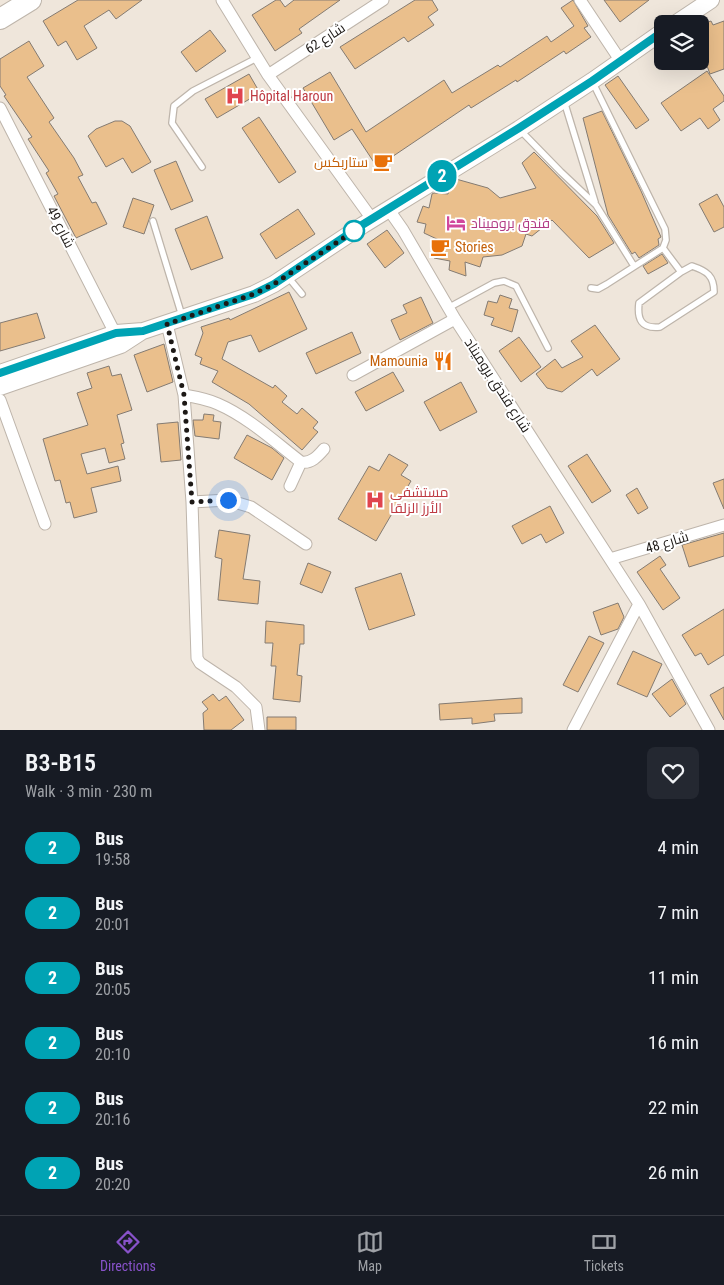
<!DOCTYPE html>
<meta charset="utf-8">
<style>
:root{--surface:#171b24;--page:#242831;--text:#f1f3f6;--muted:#9ea1a6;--line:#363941;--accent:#8852ca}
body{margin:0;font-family:"Roboto Condensed",Cairo,sans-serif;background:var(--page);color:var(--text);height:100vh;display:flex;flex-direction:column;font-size:19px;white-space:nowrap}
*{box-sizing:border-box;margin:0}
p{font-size:16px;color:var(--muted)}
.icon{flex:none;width:28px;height:28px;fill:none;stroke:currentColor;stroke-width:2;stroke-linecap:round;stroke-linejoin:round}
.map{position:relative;height:730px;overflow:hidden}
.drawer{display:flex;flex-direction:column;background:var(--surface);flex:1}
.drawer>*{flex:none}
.badge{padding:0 10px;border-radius:16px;font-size:18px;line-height:32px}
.buttons{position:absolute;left:654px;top:15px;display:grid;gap:10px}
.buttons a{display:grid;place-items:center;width:55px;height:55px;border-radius:8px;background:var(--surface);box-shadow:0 5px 20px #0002;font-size:25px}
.you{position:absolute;width:25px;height:25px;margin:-12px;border:4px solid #fff;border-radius:50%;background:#1a73e8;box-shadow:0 0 0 8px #1a73e833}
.map>.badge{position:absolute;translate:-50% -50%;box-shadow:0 0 0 2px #fff}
.round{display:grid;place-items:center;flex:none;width:52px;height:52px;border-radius:8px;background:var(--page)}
.headline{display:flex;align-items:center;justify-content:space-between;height:85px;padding:0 25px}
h1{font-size:24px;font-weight:600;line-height:38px}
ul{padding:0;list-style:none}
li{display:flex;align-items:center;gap:15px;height:65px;padding:0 25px}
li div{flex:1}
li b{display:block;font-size:19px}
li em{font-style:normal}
li .badge{min-width:55px;font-weight:700;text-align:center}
.menu{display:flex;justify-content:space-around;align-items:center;height:70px;border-top:1px solid var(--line);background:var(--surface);font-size:14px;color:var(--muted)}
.menu a{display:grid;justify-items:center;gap:2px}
.menu .on{color:var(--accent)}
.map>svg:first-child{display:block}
.building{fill:#eabf8c;stroke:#847b72}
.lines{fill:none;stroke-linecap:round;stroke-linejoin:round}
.lane-casing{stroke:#beb5ab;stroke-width:8}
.street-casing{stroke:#beb5ab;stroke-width:13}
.secondary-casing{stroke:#beb5ab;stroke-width:18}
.highway-casing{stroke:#beb5ab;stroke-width:22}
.lane{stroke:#fff;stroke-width:5.5}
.street{stroke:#fff;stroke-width:11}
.secondary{stroke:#fff;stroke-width:16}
.highway{stroke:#fff;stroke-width:20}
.line-casing{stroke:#fff;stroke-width:11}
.line{stroke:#00a3b4;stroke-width:8}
.walk{stroke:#1d1916;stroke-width:5;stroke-dasharray:0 9}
.stop-dot{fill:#fff;stroke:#00a3b4;stroke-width:2.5}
.labels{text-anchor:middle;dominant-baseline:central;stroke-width:4;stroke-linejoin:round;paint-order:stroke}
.street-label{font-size:14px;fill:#1d1916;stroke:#fff}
.health-label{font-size:14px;fill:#be3a42;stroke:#fff;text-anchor:start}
.food-label{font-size:14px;fill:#c56008;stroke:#fff;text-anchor:end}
.hotel-label{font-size:14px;fill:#b23c85;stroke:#fff;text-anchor:start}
</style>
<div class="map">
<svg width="724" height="730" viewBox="0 0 724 730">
<rect width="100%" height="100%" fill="#efe6db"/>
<path class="building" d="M78,0H142L116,19L109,10L84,26L97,48L77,60L66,41L58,46L43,21Z
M276,0H280L285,7L294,0H340L299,29L302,33L275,51L252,15Z
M415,0H432L438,10L428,17L434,25L408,42L404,37L355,69L340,47Z
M573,0L588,26L584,28L591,37L566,54L564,51L517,82L516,80L471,108L469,105L377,167L352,129L334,140L303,88L330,72L366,132L444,80L452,93L498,65L500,67L547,36L551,42L574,26L561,8Z
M604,0H649L620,22Z
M711,21L713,25L724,21V69L710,74L700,47V25Z
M210,30L226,51L196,72L181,52Z
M29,41L44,66L27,77L54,118L49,122L74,158L83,175L78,177L92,203L96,202L107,224L76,238L54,196L58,194L46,173L49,171L28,139L32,137L4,96L6,95L0,86V59Z
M707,71L724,96V101L713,109L720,120L708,129L700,118L681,131L661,103Z
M249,74L260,93L217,118L205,99Z
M618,76L649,120L636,129L605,85Z
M602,111L641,191L661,237L658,239L659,245L639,258L635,252L632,254L608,215L583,118Z
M259,117L296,172L279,183L242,128Z
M115,121H122L130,126L151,162L132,173L123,158L106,167L88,136L96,129Z
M534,152L597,216L614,243L589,258L552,220L532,236L526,234L522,246L502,255L483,257L480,267L465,262L466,276L449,270L450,261L434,258L439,240L424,233L426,224L417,222L423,206L429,208L432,194L434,193L448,194L451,183L456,179L488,188L500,198L536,188L522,163Z
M176,161L193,201L171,210L154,170Z
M717,194L724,207V227L714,232L699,204Z
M133,198L154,205L144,234L123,227Z
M298,209L315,234L276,259L260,234Z
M207,216L223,258L191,270L175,229Z
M387,230L404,253L385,268L367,244Z
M662,254L668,263L648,274L643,266Z
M289,292L307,329L259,352L251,335L228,342L222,359L273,388L275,385L287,396L282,402L297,414L302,408L318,422L313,428L318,432L302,450L249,404L212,382L218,371L200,364L202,358L195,355L203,333L201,327L229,318L230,320Z
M500,295L512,299L509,308L518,310L512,332L491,325L494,318L484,315L488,301L497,303Z
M421,297L433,323L400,340L391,320L407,313L403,305Z
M37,313L45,338L0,351V323Z
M595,325L620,359L597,376L592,369L562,392L547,388L536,374L555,359L562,368L583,357L571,341Z
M352,332L361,353L316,374L306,353Z
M519,337L541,367L521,382L499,351Z
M164,344L173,382L147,392L134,355Z
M109,366L112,376L121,374L132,410L117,415L124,443L121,444L125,459L109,463L105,448L81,454L87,474L118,466L121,481L91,488L97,512L74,518L70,502L66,503L60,480L55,481L43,439L88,425L77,393L92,388L87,373Z
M393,372L404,391L366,411L355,392Z
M461,382L477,412L440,431L424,402Z
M204,414L214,415L213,421L221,422L219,439L195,436L193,420H203Z
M178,422L181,460L161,462L157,424Z
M247,435L272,448L284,458L272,480L234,458Z
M389,454L408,465L401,475L411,481L376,541L338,519L369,466L379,471Z
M587,454L611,491L592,503L568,466Z
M724,479V509L713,483Z
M637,488L648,508L638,514L626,495Z
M550,506L564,533L546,543L541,534L522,544L512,526Z
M219,530L250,535L243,579L260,581L258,604L218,600L222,559L215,557Z
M724,533V556L689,567L682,545Z
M660,556L666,565L660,569L680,598L663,610L637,572Z
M308,563L331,572L322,593L300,584Z
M401,573L415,615L369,630L355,588Z
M618,603L624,617L618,629L601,635L593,612Z
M724,609V655L708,665L701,653L695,656L682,635Z
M266,621L304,625V644H300L297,675L302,676L300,702L273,699L276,666H271L273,643H265Z
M589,636L604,643L578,692L563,685Z
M633,651L662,664L647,697L617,684Z
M672,679L686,704L670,717L652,694Z
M724,687V720L710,695Z
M213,694L219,701L226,696L244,720L231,730H204L203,713L208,709L202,702Z
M522,698V713L494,714L495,721L472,724V718L440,720L439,704Z
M267,717H296V730H267Z"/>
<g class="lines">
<g class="lane-casing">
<path id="lane" d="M564,101L595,202
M520,130L561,172L596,205L634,266
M202,167L172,123L174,106L193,91L257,58
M153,221L182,316
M663,248L681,272
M692,266C707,271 714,276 714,292L660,327C641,329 637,319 639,303L681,272Z
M288,277L302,294
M591,288L598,289L607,284L663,248L666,240L665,229L593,83
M448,308L494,283L504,281L516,286L548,348"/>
</g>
<g class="street-casing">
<path id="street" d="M222,0L268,75L372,219
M580,0L620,60
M268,75L383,0
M0,108L118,339
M389,210L403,230L455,319L639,604L709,730
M167,324L184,395L192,502L197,658L200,663L236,687L256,707L259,730
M353,375L455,319
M184,395C196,397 207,399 218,404C248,417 275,442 301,462C311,464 318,456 324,449
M0,400L45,524
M290,486L301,462
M192,502L228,500L251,507L306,544
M610,559L724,525
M573,730L639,604"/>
</g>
<g class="secondary-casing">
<path id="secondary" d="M675,24L711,0
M0,373L116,333L143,331L254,294L274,284L363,225L519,129L592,81L662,32
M0,387L121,345L141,332"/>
</g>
<g class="highway-casing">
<path id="highway" d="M0,19L31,0"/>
</g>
<use href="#lane" class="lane"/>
<use href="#street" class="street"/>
<use href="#secondary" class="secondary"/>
<use href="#highway" class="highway"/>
</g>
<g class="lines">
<g class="line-casing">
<path id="line" d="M0,373L116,333L143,331L254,294L274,284L362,225L519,128L592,81L662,32"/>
</g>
<use href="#line" class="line"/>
<path class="walk" d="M228,500L192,502L184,395L167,324L254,294L274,284L354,231"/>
</g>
<defs>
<g id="hospital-bare" transform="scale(1.5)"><path d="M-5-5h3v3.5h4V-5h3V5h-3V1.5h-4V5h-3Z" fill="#e0444e" stroke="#fff" stroke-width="2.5" paint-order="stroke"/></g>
<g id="cafe-bare" transform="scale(1.5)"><path d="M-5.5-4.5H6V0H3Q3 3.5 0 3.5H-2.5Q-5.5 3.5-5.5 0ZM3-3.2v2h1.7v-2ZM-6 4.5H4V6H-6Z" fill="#e8710a" stroke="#fff" stroke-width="2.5" paint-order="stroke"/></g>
<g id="hotel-bare" transform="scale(1.5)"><path d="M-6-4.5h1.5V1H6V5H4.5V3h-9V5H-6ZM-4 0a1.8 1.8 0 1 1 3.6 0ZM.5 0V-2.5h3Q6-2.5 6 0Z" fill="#d1479c" stroke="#fff" stroke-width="2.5" paint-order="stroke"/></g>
<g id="restaurant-bare" transform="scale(1.5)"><path d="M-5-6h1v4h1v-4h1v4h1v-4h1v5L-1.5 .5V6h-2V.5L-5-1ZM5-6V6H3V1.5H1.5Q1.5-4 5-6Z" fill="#e8710a" stroke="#fff" stroke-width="2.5" paint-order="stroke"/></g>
</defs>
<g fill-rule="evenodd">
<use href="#hospital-bare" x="235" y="96"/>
<use href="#cafe-bare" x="383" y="162"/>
<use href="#hotel-bare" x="456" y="223"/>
<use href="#cafe-bare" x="440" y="247"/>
<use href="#restaurant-bare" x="443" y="361"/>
<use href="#hospital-bare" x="375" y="500"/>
</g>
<circle class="stop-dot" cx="354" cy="231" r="10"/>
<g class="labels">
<g class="street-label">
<text transform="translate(325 38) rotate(-33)">شارع 62</text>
<text transform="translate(61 227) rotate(63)">شارع 49</text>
<text transform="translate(498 385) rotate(57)">شارع فندق بروميناد</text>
<text transform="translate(667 542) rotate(-17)">شارع 48</text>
</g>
<g class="health-label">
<text x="250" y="96">Hôpital Haroun</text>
<text x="390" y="492">مستشفى<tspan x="390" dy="16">الأرز الزلقا</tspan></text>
</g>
<g class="food-label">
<text x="368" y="162">ستاربكس</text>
<text x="455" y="247" text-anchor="start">Stories</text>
<text x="428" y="361">Mamounia</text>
</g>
<g class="hotel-label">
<text x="471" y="223">فندق بروميناد</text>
</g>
</g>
</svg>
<div class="buttons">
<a><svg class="icon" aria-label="layers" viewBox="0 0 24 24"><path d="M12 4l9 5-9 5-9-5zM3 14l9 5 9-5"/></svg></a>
</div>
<div class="you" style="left:228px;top:500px"></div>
<b class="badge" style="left:442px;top:176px;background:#00a3b4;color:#fff">2</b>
</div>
<section class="drawer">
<div class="headline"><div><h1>B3-B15</h1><p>Walk · 3 min · 230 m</p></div><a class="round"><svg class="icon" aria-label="heart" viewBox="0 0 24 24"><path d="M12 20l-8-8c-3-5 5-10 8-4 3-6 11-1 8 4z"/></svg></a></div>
<ul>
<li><span class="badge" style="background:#00a3b4;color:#fff">2</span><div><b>Bus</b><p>19:58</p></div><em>4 min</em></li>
<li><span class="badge" style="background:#00a3b4;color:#fff">2</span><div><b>Bus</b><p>20:01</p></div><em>7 min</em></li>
<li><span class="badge" style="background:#00a3b4;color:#fff">2</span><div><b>Bus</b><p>20:05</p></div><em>11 min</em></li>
<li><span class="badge" style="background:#00a3b4;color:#fff">2</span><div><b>Bus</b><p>20:10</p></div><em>16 min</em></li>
<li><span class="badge" style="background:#00a3b4;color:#fff">2</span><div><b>Bus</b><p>20:16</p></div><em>22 min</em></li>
<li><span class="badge" style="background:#00a3b4;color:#fff">2</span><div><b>Bus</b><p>20:20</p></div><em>26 min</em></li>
</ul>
</section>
<nav class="menu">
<a class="on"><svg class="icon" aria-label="directions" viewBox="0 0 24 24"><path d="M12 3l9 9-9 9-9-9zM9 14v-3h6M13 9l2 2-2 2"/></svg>Directions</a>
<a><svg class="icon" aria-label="map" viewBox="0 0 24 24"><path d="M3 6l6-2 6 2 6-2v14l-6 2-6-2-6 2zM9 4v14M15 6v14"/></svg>Map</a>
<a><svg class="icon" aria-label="tickets" viewBox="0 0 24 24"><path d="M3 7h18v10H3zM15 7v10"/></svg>Tickets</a>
</nav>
